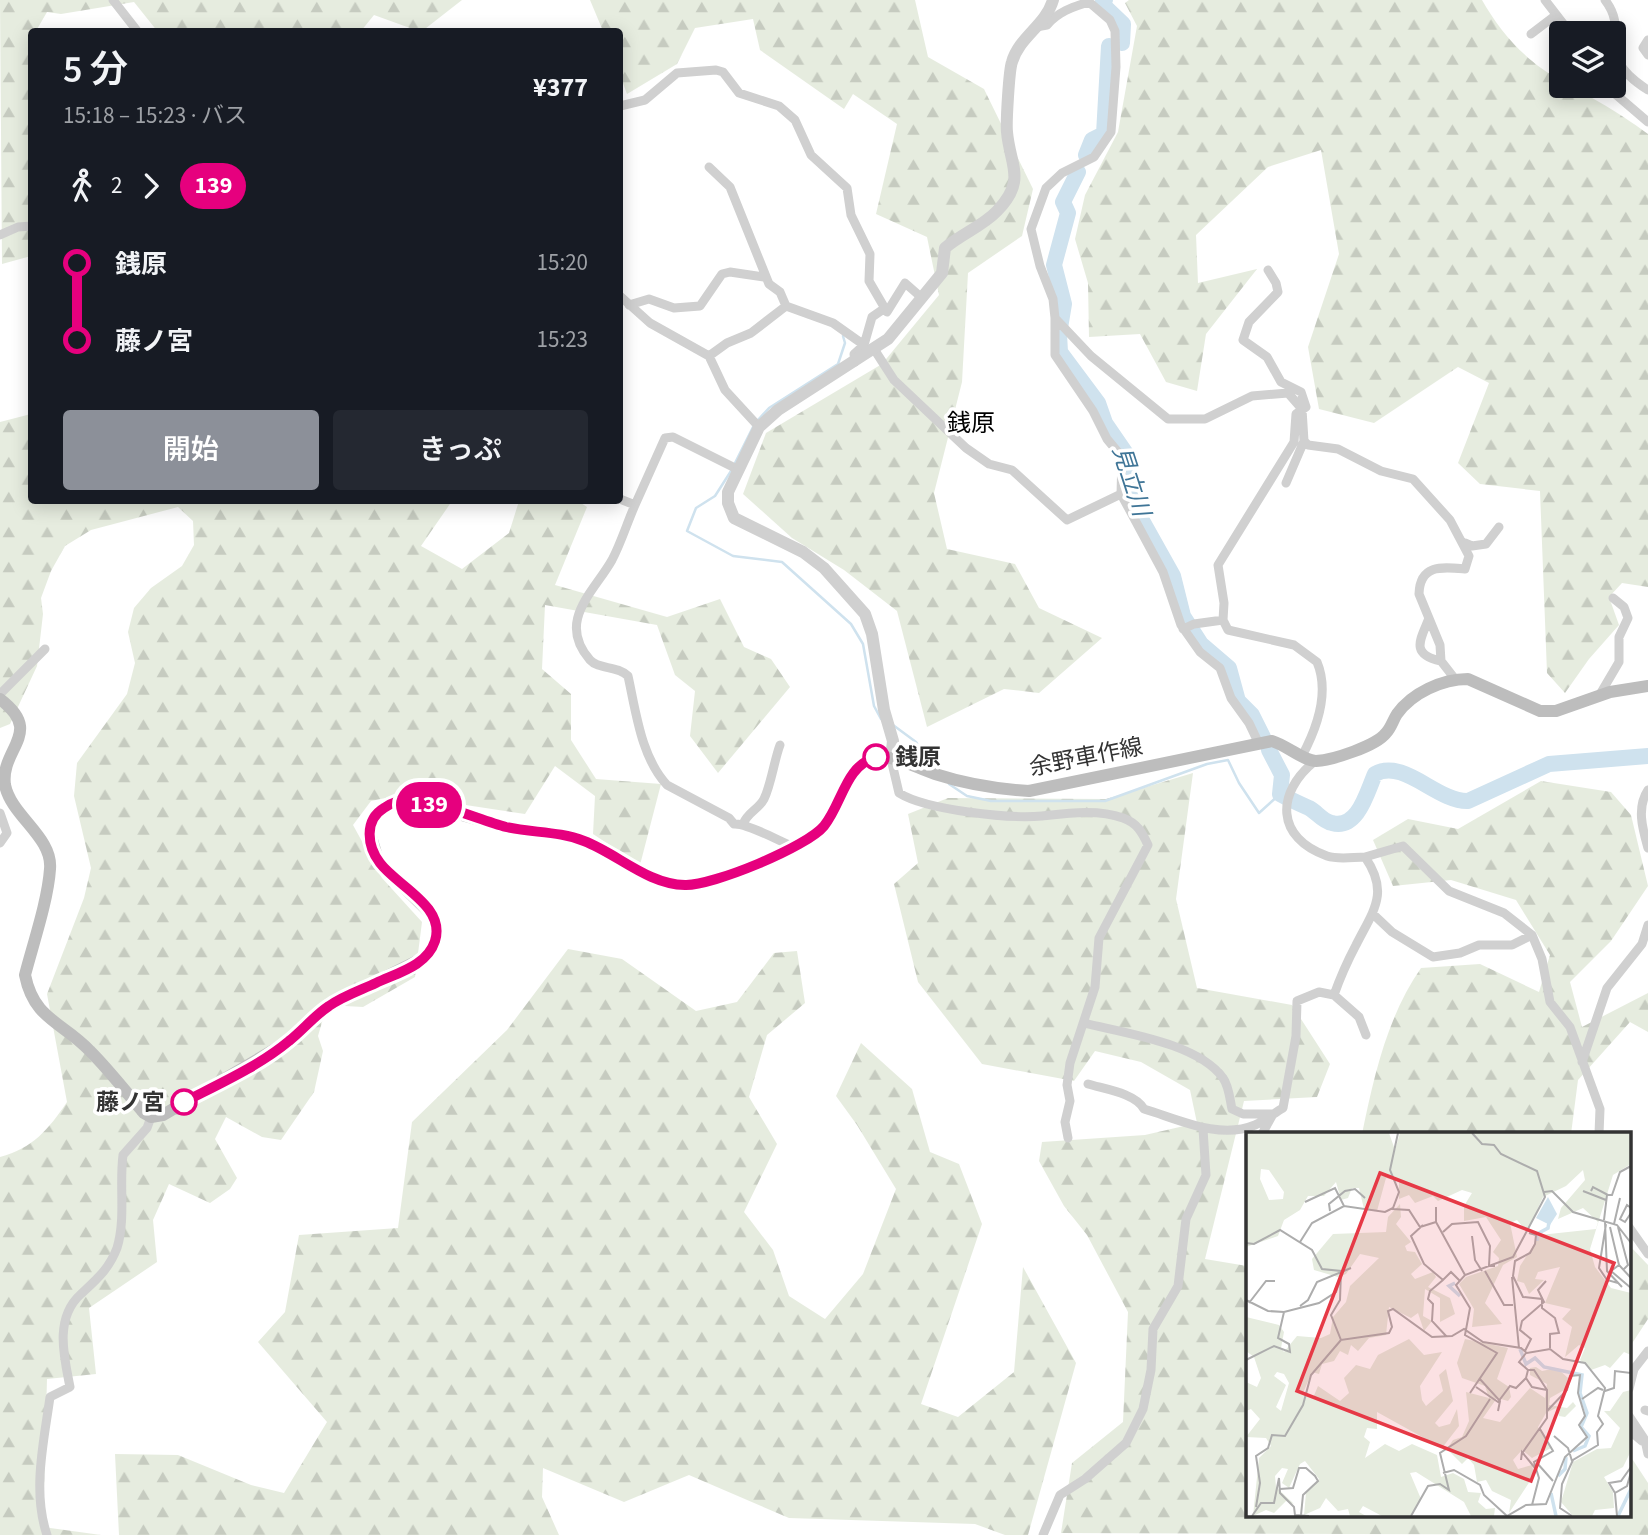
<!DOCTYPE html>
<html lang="ja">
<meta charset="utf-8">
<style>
:root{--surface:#171b24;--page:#242831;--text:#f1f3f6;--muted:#9ea1a6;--accent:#8c9099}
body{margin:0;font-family:"Source Sans 3","Noto Sans JP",sans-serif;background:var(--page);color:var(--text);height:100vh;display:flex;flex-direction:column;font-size:26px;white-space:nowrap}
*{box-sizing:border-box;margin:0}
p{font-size:23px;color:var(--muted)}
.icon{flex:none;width:38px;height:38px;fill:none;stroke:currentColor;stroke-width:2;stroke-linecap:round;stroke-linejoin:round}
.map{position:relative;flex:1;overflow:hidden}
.drawer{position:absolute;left:28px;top:28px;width:595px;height:476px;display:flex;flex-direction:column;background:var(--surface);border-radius:7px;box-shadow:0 4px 18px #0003}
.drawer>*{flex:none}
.badge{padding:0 14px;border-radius:23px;font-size:24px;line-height:46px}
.tools{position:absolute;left:1549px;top:21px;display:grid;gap:14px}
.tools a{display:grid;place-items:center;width:77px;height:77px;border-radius:7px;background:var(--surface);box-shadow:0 4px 18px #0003;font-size:35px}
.map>.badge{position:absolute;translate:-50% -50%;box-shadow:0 0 0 4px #fff}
.legs{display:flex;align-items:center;gap:10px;height:77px;padding:0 35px;font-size:23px}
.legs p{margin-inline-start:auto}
.headline{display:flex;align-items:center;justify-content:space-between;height:119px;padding:0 35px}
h1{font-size:38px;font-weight:600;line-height:52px}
.cta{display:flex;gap:14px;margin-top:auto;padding:14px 35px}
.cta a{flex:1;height:80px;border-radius:7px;background:var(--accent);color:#fff;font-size:28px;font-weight:600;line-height:80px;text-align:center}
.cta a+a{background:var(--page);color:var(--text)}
ul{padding:0 35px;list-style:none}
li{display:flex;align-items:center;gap:24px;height:77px;font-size:26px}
li i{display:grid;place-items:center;width:10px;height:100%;margin:0 9px;background:currentColor}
li i::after{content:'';width:18px;height:18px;margin:-9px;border:5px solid;border-radius:50%;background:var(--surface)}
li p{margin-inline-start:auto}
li:first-child i{background:linear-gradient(#0000 50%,currentColor 0)}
li:last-child i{background:linear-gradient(currentColor 50%,#0000 0)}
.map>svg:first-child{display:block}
.forest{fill:url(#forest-firs)}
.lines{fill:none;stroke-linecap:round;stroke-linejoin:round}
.stream{stroke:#cfe2ee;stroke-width:2.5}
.river{stroke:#cfe2ee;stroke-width:16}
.minor{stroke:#d0d0d0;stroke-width:9}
.tertiary{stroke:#d0d0d0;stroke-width:12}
.secondary{stroke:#bdbdbd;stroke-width:12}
.line-1-casing{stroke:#fff;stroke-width:16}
.line-1{stroke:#e6007e;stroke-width:10}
.stop-1-dot{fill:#fff;stroke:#e6007e;stroke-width:3.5}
.labels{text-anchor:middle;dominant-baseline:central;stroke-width:7;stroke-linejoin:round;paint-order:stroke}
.stop-label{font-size:23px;font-weight:bold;fill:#333;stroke:#fff;text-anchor:start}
.street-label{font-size:23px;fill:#333;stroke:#fff}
.neighbourhood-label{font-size:24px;fill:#000;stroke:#fff}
.water-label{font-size:24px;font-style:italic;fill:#3f7597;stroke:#fff}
.inset-river{fill:none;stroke:#cfe2ee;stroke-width:3.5}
.inset-road{fill:none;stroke:#adadad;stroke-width:2}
.view{fill:#e63946;fill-opacity:0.15;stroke:#e63946;stroke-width:3.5}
.inset-edge{fill:none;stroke:#333;stroke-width:3.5}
</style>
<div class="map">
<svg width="1648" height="1535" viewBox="0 0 1648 1535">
<defs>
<pattern id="forest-firs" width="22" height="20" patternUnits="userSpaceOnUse" patternTransform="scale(1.75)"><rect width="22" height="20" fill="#e6ecdf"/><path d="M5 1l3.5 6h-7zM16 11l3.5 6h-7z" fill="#c6cbc0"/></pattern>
</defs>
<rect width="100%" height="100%" fill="#fff"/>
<path class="forest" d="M0,0H462L421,32L374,15L361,31L158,32L134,2L61,14L47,12L36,31L32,32L31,256L2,264Z
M590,0H915L928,57L984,89L1033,189L1022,236L968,273L962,382L934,493L947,549L1015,564L1039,608L1102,638L1039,693L1004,689L927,727L897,611L844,570L792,538L743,494L766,433L882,364L939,295L927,237L876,214L897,124L853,94L844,109L760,50L753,19L695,28L677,64L627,94L620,75V32L603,31Z
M1129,0H1482C1500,32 1528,64 1561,80V86C1579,86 1632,122 1648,134V587L1622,583L1609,597L1619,625L1589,659L1565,693L1547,673L1540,491L1480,484L1458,463L1489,383L1458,367L1374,423L1319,409L1308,347L1339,254L1321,150L1268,167L1196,235L1198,283L1257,269L1206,334L1197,391L1166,382L1140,334L1089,337L1088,283L1075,239L1085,195L1118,132L1137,26L1125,3Z
M31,414L32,500L452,501L421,546L462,569L509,533L519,501H578L587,507L555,585L667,617L720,599L744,647L771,659L790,687L718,773L690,736L695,691L675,675L657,625L545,605L542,669L571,694V740L596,779L661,784L640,865L593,834L595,796L555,766L525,814L400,795L371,801L353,825L382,878L422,922L415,977L363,1007L327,1005L318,1036L323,1051L314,1092L281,1140L262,1137L226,1117L215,1139L237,1178L230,1189L210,1203L169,1184L153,1220L157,1262L89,1308L96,1374L47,1379L43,1527L101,1535H0V1157C33,1148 48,1130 67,1102L47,994L84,898L91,868L74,796L77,763L127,694L135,663L128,632L134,608L151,588L182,566L194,545L193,521L178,507L91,530L65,546L51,571L41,598L43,614L37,666L10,724L0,728V422Z
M1193,773L1176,899L1197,988L1292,1005L1330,1064L1317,1097L1244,1101L1205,1259L1247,1266V1516H1629V1454L1648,1483V1535L1061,1533L1072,1463L1123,1422L1128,1312L1087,1235L1064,1206L1039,1161L1042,1142L1145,1135L1197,1123L1190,1090L1141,1062L1095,1051L1074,1081L982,1064L918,982L894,884L918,863L908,814L948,798L1106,799Z
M1541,781L1611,792L1631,815L1648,886L1611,941L1570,982L1582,1027L1648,993V1032L1630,1022L1578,1080L1571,1134H1362C1374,1076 1387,1017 1421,968L1480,964L1539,992L1550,955L1516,900L1451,880L1393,886L1373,840L1408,819L1458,829Z
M568,949L622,959L696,1011L737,1002L774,953L797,951L805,1003L767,1035L749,1097L777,1144L744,1212L773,1250L789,1296L825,1319L863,1274L896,1189L857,1125L836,1096L861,1043L912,1089L930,1152L959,1164L982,1224L921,1404L958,1417L1014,1372L1023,1267L1076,1363L1028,1535H1005L975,1524L789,1518L689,1475L624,1502L543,1468L542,1497L559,1535H119L115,1454L178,1455L251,1485L284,1493L327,1422L258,1342L285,1312L299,1235L398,1228L412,1122L507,1030Z
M1629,1245L1648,1265V1319L1629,1348Z"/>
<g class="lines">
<path class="stream" d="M757,421L769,408L838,364L845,343L843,336
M734,465L753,427
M731,471L715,496L696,508L687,531L733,556L782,562L851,624L863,644L874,706L881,719
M893,725L916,742L934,768
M949,784L967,796L991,801H1105L1207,764L1228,760L1239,783L1259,813L1280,794"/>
<path class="river" d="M1105,0L1102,4L1123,24L1122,43
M1086,155L1092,140L1104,134L1109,46
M1078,172L1063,202L1068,213L1054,265L1064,304L1059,334L1060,352L1098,403L1105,423L1127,455L1130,493L1135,508L1173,576L1183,616L1201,644L1229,668L1238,701L1252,715L1263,737
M1269,750L1282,775L1280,794C1289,799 1300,804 1309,808C1317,812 1322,821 1332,823C1358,830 1367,792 1375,774C1404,758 1437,802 1468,801L1549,764L1648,756"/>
<path class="minor" d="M113,0L138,32
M1545,0L1565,26V33
M1605,0C1632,35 1591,54 1648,90
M1036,27L1047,25C1058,12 1072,7 1089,2L1110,20L1115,31L1116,67L1111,132L1094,157L1062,173L1046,188L1031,229L1040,266L1053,299L1055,318L1091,356L1168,419H1205L1252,396L1288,393L1302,409L1304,441L1308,445L1338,449L1381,471L1413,479L1450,520L1469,556L1465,569C1442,567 1420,564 1419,594L1440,645L1441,661L1455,679
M1531,34L1556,15
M1648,40L1643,48L1648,55
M1606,86L1648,122
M620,106L645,100L677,73L716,70L723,72L739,93L779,106L795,120L811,155L847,188L851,215L870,254L869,281L887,312L905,283L922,298
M709,167L730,187L769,284L780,292L786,306L833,323L864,345L854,354L855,362
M0,235L18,227L32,226
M1268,270L1276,283L1278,292L1249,322L1243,340L1267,357L1281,382L1301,392L1306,407L1296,414L1294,442L1218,565L1224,603L1223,620L1228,630L1294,645L1317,662C1330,693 1317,728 1302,756
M620,296L650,323L709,356L725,390L759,427
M629,305L649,299L674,308L700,306L722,274L730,272L764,277
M1055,318V355L1093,411L1107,439L1122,457L1121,494L1163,572L1181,625L1200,652L1220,668L1231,698L1249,723L1259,744
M864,345L872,317L885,308
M874,349L894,380L966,448L989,464L1012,470L1067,520L1121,494
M709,356L727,343L751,333L786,306
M1286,483L1304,441
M620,499L635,505L665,438L673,437L739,470
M635,505C627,523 621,543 612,560C594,592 556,621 590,660C599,670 617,665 628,676C636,712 641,757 667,785L729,818L734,824C747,823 779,841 794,847
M1465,543L1472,546L1486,544L1499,527
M1429,618C1421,639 1409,654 1441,661
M1183,629L1194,624L1223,620
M0,694L45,649
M1599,696L1619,662V637L1628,618L1624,607L1613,598
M891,759L899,793C926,810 1009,819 1042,816C1069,813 1098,809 1123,818C1137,823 1142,832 1148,845L1099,938L1095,987L1070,1063L1067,1085L1070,1101L1065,1122L1068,1138
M1648,790C1636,808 1643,830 1648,848
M0,813L7,833L0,843
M743,824C748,812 759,809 764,799C771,785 774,761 780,745
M1365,857L1403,846L1449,891L1504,913L1532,935
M1374,915L1392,932L1433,957L1460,953L1479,945H1512L1532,935L1542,959L1550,1002L1570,1027L1600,1109L1599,1134
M1334,995L1359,1017L1366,1035
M1084,1023C1124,1033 1198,1043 1223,1078C1229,1086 1230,1100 1232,1109L1243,1114H1273L1262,1134
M1582,1062L1607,988L1642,944L1648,925
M1088,1084C1104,1089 1135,1093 1144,1109C1178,1119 1219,1140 1255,1125C1265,1121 1274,1113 1283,1108L1296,1036L1297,1001L1319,992L1334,995C1340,978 1347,962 1356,945C1373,911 1390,893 1365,857C1353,857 1339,860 1327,856C1276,838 1275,793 1315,761
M1629,1227L1648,1254
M1629,1389L1634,1369L1648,1351
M1645,1410L1648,1411
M1629,1416L1645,1440L1648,1454
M1629,1430L1642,1441
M47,1535C32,1491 44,1441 50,1397L70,1387C64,1357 54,1318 81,1294C97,1279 109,1269 117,1248C126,1219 119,1185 123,1155L147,1128L151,1117
M1043,1535L1060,1495L1085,1479L1126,1443L1143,1409L1151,1370L1153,1329L1178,1286L1186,1219L1206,1175L1203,1129"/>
<path class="tertiary" d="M891,759L893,741L884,710L872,634L865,614L824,568L803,552L734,518L728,503V492L759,427L778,410L888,339L942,273L945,248C961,234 983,226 997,211C1027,180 1010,166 1007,132C1006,123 1009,70 1012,62C1019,37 1046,25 1053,0"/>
<path class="secondary" d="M0,699C45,733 0,748 5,785C11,816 53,837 50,869C48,900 33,944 25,975C34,1020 63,1022 90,1051C109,1070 126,1092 144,1113L151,1117L163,1115L289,1041L331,1004L425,957L435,942L436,928L432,915L379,863L369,830L373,817L384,808L411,800C443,809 476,820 508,827C534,833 562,831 586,842C622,859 656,889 698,884C725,881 805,847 823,827C841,807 845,762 874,758C895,754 916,768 935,774C966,784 996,789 1029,791L1272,741C1286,745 1304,761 1316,761C1333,760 1376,746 1386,733C1391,728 1393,720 1397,714C1412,693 1442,679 1468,679L1540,711H1556L1610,692L1648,686"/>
</g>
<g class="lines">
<g class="line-1-casing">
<path id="line-1" d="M184,1102C219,1084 259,1066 289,1041C303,1030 314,1016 329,1006C343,996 361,990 376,983C397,973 427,966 435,941C446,906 397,886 380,863C367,846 364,820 384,808C391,803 400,800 409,800C434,800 480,820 506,827C532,833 559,831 584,841C618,854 647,884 685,885C712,886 807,847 824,826C843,802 845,766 876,757"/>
</g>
<use href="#line-1" class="line-1"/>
</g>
<g class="stop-1-dot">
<circle cx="876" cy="757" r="12"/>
<circle cx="184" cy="1102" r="12"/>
</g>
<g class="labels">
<g class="stop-label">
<text x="895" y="757">銭原</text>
<text x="165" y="1102" text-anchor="end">藤ノ宮</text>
</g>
<g class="street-label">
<text transform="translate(1086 757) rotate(-11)">余野車作線</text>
</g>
<g class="neighbourhood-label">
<text x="971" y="423">銭原</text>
</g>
<g class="water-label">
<text transform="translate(1131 481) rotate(72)">見立川</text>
</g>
</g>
<g transform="translate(1246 1132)">
<rect width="385" height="385" fill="#fff"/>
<path d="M0,1H143L149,18L154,1H385V32L367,43L344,117L349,135L365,156L385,161V223L378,220L364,236L359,233L345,238L334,228L339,216L333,213L319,225L326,195L316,187L325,177L299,171L314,135L292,140L289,147L298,148L283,162L278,151L271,149L274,134L294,103L350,97L352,90L337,76L312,87L315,76L339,48L337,38L320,54L297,65L281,100L271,88L264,91L271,125L257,133L239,171L256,192L226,195L228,177L213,152L220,145L252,134L253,126L247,120L255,108L240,85L218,89V74L226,61L216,58L192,69L187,64L169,71L163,63L153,67V49L140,46L131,79L118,77L113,56H106L102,66L95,68L90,50L78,64H62L54,78L38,88L32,104L0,115ZM15,37L23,38L38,60L37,67L23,68L14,47ZM154,72L155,85L150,92L165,110L159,114L161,119L169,120L176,132L165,142L169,147L187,140L190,145L182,155L204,166L209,182L194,190V166L179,157L177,184L186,189L178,199L172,181L165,186L143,175L140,203L123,206L112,219L105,213L102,223L94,219L88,229L76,232L73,242L66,240L57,261L67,266L72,254L94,269L103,261L98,246L110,233L124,237L132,223L163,207L178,223L196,220L174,254L176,268L180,274L197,259L193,243L200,237L207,269L189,291L193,295L204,292L211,277L213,294L196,316L131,280V297L121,296L118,305L124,310L119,326L139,312L153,319L166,312L191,323L195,345L207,341L218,347L222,360L235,361L232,370L240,377L249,376L248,384H225L218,370L170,340L164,341L175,367L165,384H136L117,374L113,380L120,384H104L102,377L92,379L80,366L74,376L58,383L60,361L73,347L59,329L54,332L43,356L36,351L42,337L36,336L29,344L30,355L48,372L40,369L28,381L20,378L7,384L13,326L25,314L20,306L0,305L14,287L5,277L0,279V250L11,255L15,246L8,225L0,219V185L33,193L38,200L35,216L38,220L51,204L75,206L84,202L87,185L100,170L104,154L133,126L114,122L100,142L92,145L68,138L66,127L87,102L140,100L142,85ZM31,240L38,242L43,251L35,279L30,275L40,253L28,244ZM219,207L262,216L251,247L263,255L265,265L262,269L251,266L237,286L254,290L284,256L299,266L301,252L284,243V236L290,235L296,239L311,236L322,246L320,257L304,266L303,273L321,276L327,270L330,274L319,285L313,284L310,276L300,281L292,295L305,316L286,326L276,318L267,328L272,337L286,333L288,343L263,381L265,368L246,359L240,348L231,350L228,333L222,326L216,332L201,317L207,308L216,305L223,289L220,260L243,266L239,254L216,246L211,231ZM385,258V319L377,335L358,345L367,360L368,376L349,378L346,384H327L315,370L327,330L351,317L365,316L374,296L358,279H364L377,260Z" fill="#e6ecdf" fill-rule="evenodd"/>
<path d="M302,65L311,82L304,93L290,86Z" fill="#cfe2ee"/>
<path class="inset-river" d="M291,109V102L302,96L303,90M209,151L203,154L214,164M274,217L280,232L289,226L298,235L336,243L334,261L341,281L335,295L343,304L339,314L327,319M312,344L319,337L320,325M305,361L310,384M372,384L385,357"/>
<path class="inset-road" d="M337,59L360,68M345,59L347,55L362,63M298,60L306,59L327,80L371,93L385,111M59,70L89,56L98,74M190,75V90L219,143M385,76L381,73L374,87L379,90L385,81M146,77L163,78L174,95L190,90M84,79L83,72L99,59L109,57L119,66M358,88L361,63H366L374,40L385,34M359,90L361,139L376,155M360,92L353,136L361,148L372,151M368,92L374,66M177,93L165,104L178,132L197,148L205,140L214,149M364,95L373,133L385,146M372,95L382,133L377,138M197,100L206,92L232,90L244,114L243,134H249M283,101L290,103L289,112L284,121L269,129L267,144L277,165L296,167V176L309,186L313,201L304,202V216M226,104L229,128L236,139M54,110L66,91L98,74L139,80L147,76L153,60L144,38L152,1M0,111L8,112L34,98L66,118L76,137L95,139L94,168L85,183L95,208L143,201L146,195L142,179L147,177L186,205L206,204L218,197L237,210L275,216L281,221L304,217L317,227L339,231L359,256L352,284L357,292L351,300L352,313L327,328L316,352L314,376L326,384M373,133L365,139L385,156M239,139L258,173H267M266,145L273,216M197,148L184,159L182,167L187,172L186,189L201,205M0,168L22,179L38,180L73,171L90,160L93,151M3,171L20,149H29M54,174L62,168L71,150L105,136M279,219L285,207L274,198L276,189L298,170L292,158L300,149M0,228L28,214L44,220L43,212L32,206L38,180M282,238H288L301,258M233,246L254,269L252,279M230,255L252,270L264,254L270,256L280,246M359,259L368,256L369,239L385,241M224,261L251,221L219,203L224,176L210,153L219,143L267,125L299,65L291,39L255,22L248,13L236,12L226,1M336,267L352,256L357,258M308,304L322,316L326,329M277,320L301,286V258L286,255L280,246L282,238L273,230L280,221M275,328L276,320L289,336M291,331L307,349M197,341L208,338L234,353L238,363L261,384L280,373L300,372L319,325L341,305L333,293L339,284L332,261L334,243L324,244L321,258L301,279M34,357L47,356L53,336H60L69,344L72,349L57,363L55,383M369,361L363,351L375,349L385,335M286,373L293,346L288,330L307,319L294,297M10,375L14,351L10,324L22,316L26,303L39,304L57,273L65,243L95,208M6,384L15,371H28L33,346L34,361L48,375L49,383L63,384M165,384L182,354L194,352L203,358L194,321L220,304L244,267M371,384L369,361L381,354L385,340"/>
<path class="view" d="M134,41L368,131L285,349L51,259Z"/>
<rect width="385" height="385" class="inset-edge"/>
</g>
</svg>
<div class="tools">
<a><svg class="icon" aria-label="layers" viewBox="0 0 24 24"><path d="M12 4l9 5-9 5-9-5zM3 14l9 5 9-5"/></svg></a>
</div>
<b class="badge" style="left:429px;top:805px;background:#e6007e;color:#fff">139</b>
<section class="drawer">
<div class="headline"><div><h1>5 分</h1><p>15:18 – 15:23 · バス</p></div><b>¥377</b></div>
<div class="legs"><svg class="icon" aria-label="walk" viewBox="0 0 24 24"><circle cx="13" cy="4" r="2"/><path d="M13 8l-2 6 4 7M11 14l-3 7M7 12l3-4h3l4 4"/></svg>2<svg class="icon" aria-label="forward" viewBox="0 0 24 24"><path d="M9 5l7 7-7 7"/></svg><b class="badge" style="background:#e6007e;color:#fff">139</b></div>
<ul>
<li><i style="color:#e6007e"></i><b>銭原</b><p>15:20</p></li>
<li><i style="color:#e6007e"></i><b>藤ノ宮</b><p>15:23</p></li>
</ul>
<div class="cta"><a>開始</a><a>きっぷ</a></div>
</section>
</div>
